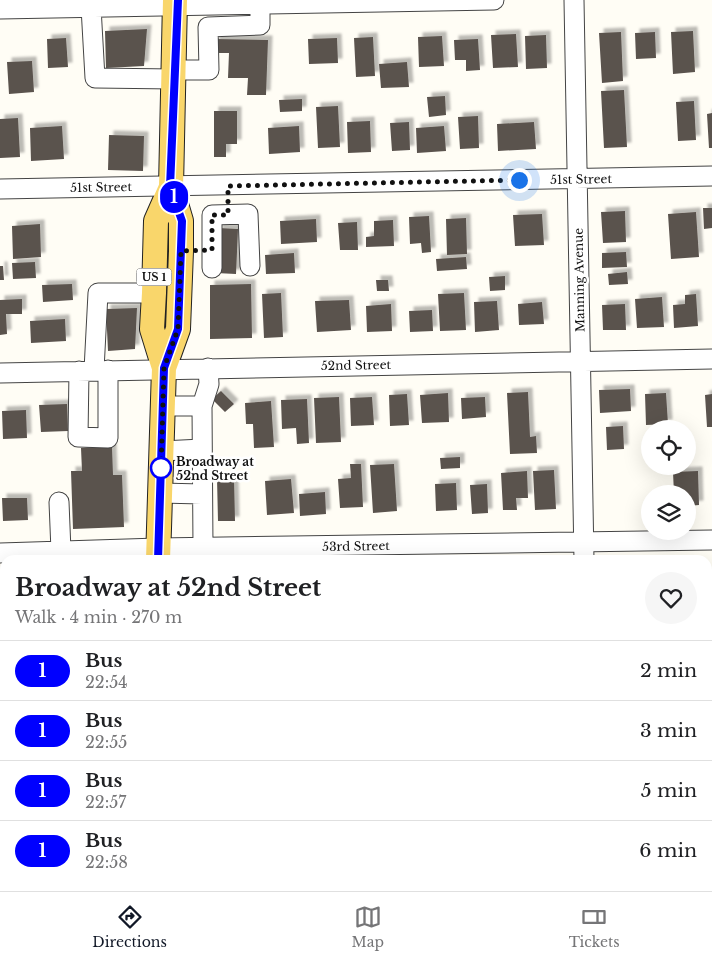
<!DOCTYPE html>
<meta charset="utf-8">
<style>
:root{--surface:#fff;--page:#f6f6f6;--text:#202124;--muted:#757577;--line:#e0e0e0;--accent:#111827}
body{margin:0;font-family:"Libre Baskerville",serif;background:var(--page);color:var(--text);height:100vh;display:flex;flex-direction:column;font-size:19px;white-space:nowrap}
*{box-sizing:border-box;margin:0}
p{font-size:16px;color:var(--muted)}
.icon{flex:none;width:28px;height:28px;fill:none;stroke:currentColor;stroke-width:2;stroke-linecap:round;stroke-linejoin:round}
.map{position:relative;flex:1;overflow:hidden}
.panel{position:absolute;left:0px;top:555px;width:712px;height:336px;display:flex;flex-direction:column;background:var(--surface);border-radius:15px 15px 0 0;box-shadow:0 5px 20px #0002}
.panel>*{flex:none}
.badge{padding:0 10px;border-radius:16px;font-size:18px;line-height:32px}
.fabs{position:absolute;left:641px;top:420px;display:grid;gap:10px}
.fabs a{display:grid;place-items:center;width:55px;height:55px;border-radius:50%;background:var(--surface);box-shadow:0 5px 20px #0002;font-size:25px}
.you{position:absolute;width:25px;height:25px;margin:-12px;border:4px solid #fff;border-radius:50%;background:#1a73e8;box-shadow:0 0 0 8px #1a73e833}
.map>.badge{position:absolute;translate:-50% -50%;box-shadow:0 0 0 2px #fff}
.round{display:grid;place-items:center;flex:none;width:52px;height:52px;border-radius:26px;background:var(--page)}
.head{display:flex;align-items:center;justify-content:space-between;height:85px;padding:0 15px}
h1{font-size:24px;font-weight:700;line-height:38px}
ul{padding:0;list-style:none}
li{display:flex;align-items:center;gap:15px;height:60px;padding:0 15px;border-top:1px solid var(--line)}
li div{flex:1}
li b{display:block;font-size:19px}
li em{font-style:normal}
li .badge{min-width:55px;font-weight:700;text-align:center}
.tabs{display:flex;justify-content:space-around;align-items:center;height:70px;border-top:1px solid var(--line);background:var(--surface);font-size:14px;color:var(--muted)}
.tabs a{display:grid;justify-items:center;gap:2px}
.tabs .active{color:var(--accent)}
.map>svg:first-child{display:block}
.building{fill:#5a524d;filter:url(#shadow)}
.lines{fill:none;stroke-linecap:round;stroke-linejoin:round}
.minor-casing{stroke:#444;stroke-width:21}
.major-casing{stroke:#222;stroke-width:26}
.minor{stroke:#fff;stroke-width:19}
.major{stroke:#f9d66b;stroke-width:24}
.line-casing{stroke:#fff;stroke-width:11}
.line{stroke:#00f;stroke-width:8}
.walk{stroke:#111;stroke-width:5;stroke-dasharray:0 9}
.stop-dot{fill:#fff;stroke:#00f;stroke-width:2.5}
.labels{text-anchor:middle;dominant-baseline:central;stroke-width:5;stroke-linejoin:round;paint-order:stroke}
.shield{fill:#fff;stroke:#585858;stroke-width:1}
.shield-label{font-size:11px;font-weight:bold;fill:#111}
.street-label{font-size:12px;fill:#111;stroke:#fff}
.stop-label{font-size:12px;font-weight:bold;fill:#111;stroke:#fff;text-anchor:start}
</style>
<div class="map">
<svg width="712" height="891" viewBox="0 0 712 891">
<defs>
<filter id="shadow"><feDropShadow dx="4.5" dy="-4.5" stdDeviation="1" flood-color="#0004"/></filter>
</defs>
<rect width="100%" height="100%" fill="#fffdf5"/>
<path class="building" d="M147,29L144,66L106,68L105,31Z
M693,31L695,72L673,74L671,32Z
M621,32L623,81L602,83L599,33Z
M655,32L656,58L636,59L635,33Z
M516,34L518,67L493,68L491,35Z
M546,35L547,68L526,69L525,36Z
M442,36L444,66L419,67L418,37Z
M373,37L375,76L356,77L354,38Z
M66,38L68,67L48,68L47,39Z
M337,38L338,63L309,64L308,39Z
M215,39L268,40L266,95H247L248,78H228L229,53H214Z
M478,39L480,70L466,71V60H455L454,40Z
M32,61L34,92L9,94L7,62Z
M407,62L409,87L381,88L379,64Z
M624,90L627,147L604,148L601,91Z
M445,96L446,115L429,117L427,97Z
M302,99V111L280,112L279,100Z
M694,101L696,140L678,141L676,102Z
M338,106L340,147L318,148L316,107Z
M214,111H237V144H226V157H214Z
M712,113V148H709L707,114Z
M478,116L479,148L460,149L458,117Z
M18,118L20,157L0,158V119Z
M370,121L371,152L348,153L347,122Z
M409,122L410,150L392,151L390,123Z
M534,122L536,149L498,151L497,124Z
M62,126L64,159L31,161L30,128Z
M299,126L300,152L269,154L268,128Z
M444,126L446,151L417,153L416,128Z
M109,135L144,136L143,171L108,170Z
M703,208H712V228L704,229Z
M625,211L626,242L603,243L601,212Z
M696,212L699,257L671,259L668,214Z
M542,214L544,245L515,246L513,215Z
M429,216L431,252L422,253L421,243L410,244L409,217Z
M466,218L467,254L447,255L446,219Z
M316,219L317,242L281,244L280,221Z
M393,220L394,246L366,247V237L374,236V221Z
M357,222L358,250H340L338,223Z
M40,224L41,257L13,259L12,226Z
M218,228L238,229L236,274L216,273Z
M626,252L627,267L602,268V253Z
M294,253L295,273L266,274L265,255Z
M466,257L467,269L437,271L436,259Z
M35,262L36,278L13,279L12,263Z
M0,266H3L4,280H0Z
M627,272L628,284L609,285L608,274Z
M505,276V290L490,291L489,277Z
M376,280H388L389,291H377Z
M72,284L73,300L43,302L42,285Z
M251,284L252,338L210,339V285Z
M281,293L283,337L264,338L262,294Z
M464,293L466,330L440,331L438,294Z
M696,294L698,326L674,328L673,305L685,304V295Z
M662,297L664,327L637,328L635,299Z
M22,299V314H6L7,334L0,335V300Z
M349,300L351,330L317,332L315,301Z
M497,301L499,330L475,332L474,302Z
M542,302L544,324L519,325L518,304Z
M391,304L392,331L367,332L366,306Z
M625,304L626,330H603L602,305Z
M137,308L135,349L108,351L106,309Z
M432,310L433,331L410,332L409,311Z
M65,319L66,341L31,343L30,321Z
M630,389L631,411L600,413L599,390Z
M221,391L234,404L225,412L212,399Z
M528,392L530,437L536,436L537,453L510,454L507,393Z
M448,393L449,422L422,423L420,395Z
M666,393L668,424L646,425L645,394Z
M407,394L409,425L390,426L389,395Z
M712,394V427H707L705,395Z
M339,397L341,442L316,443L314,398Z
M372,397L374,425L351,426L350,398Z
M485,397L486,417L462,419L461,398Z
M307,399L309,443L297,444L296,428L282,429L281,400Z
M271,401L274,447L254,448L253,424H246L245,403Z
M67,404L68,431L41,432L39,405Z
M26,410L27,438L3,439L2,411Z
M623,426L624,449L607,450L606,427Z
M112,447L113,475H122L124,527L73,529L71,471H82L81,448Z
M460,457V468L441,469L440,458Z
M350,464H361L363,507L340,508L338,479L351,478Z
M394,464L397,511L373,513L370,465Z
M554,470L556,509L535,510L533,471Z
M527,471L528,498H516L517,510H503L501,473Z
M698,471L699,505L688,506V494H674L673,472Z
M217,478H234L235,521H218Z
M291,479L294,513L267,515L265,481Z
M456,483L457,510L436,511L435,484Z
M487,484L488,513L472,514L470,485Z
M325,492L326,514L300,516L299,494Z
M2,498H27L28,520L3,521Z
M0,651H5V673H0Z
M708,863H710L712,888L684,890V886H708Z
M0,873H5V886H19V891H0Z
M24,886H46V891H25Z
M75,886H121V891H97V888H75Z
M275,886H297L298,891H276Z
M341,886H364V891H342Z
M378,886H397L398,891H378Z
M405,886H425V891H405Z
M434,886H455V891H434Z
M462,886H483V891H463Z
M492,886H511V891H492Z
M615,886H640V891H615Z"/>
<g class="lines">
<g class="minor-casing">
<path id="minor" d="M574,0L584,560
M91,7L95,78L174,79
M0,9L494,0
M174,70H209L208,27L260,25V3
M0,189L712,176
M212,268V215L248,214L250,266
M94,370L98,293H154
M79,371L78,437L108,438V370
M0,373L712,359
M163,406H202
M162,451L202,449
M160,493L202,494
M59,502L61,551
M203,548L202,406L209,384L208,368
M0,553L158,548L712,540
M0,593L5,592
M0,621H5
M708,719H712
M0,733H5
M708,746H712
M0,760H5
M240,886V891
M589,886V891"/>
</g>
<g class="major-casing">
<path id="major" d="M164,368L178,329L181,251V221L171,187L175,0
M158,560L164,368L152,329L154,293L156,221L171,187
M147,891V886"/>
</g>
<use href="#minor" class="minor"/>
<use href="#major" class="major"/>
</g>
<g class="lines">
<g class="line-casing">
<path id="line" d="M158,560L164,368L178,329L182,221L170,187L178,0"/>
</g>
<use href="#line" class="line"/>
<path class="walk" d="M161,468L164,368L178,329L181,251L212,250V215H228V186L519,180"/>
</g>
<circle class="stop-dot" cx="161" cy="468" r="10"/>
<g class="labels">
<rect class="shield" x="136.5" y="268.5" width="35" height="17" rx="4"/>
<g class="shield-label">
<text x="154" y="277">US 1</text>
</g>
<g class="street-label">
<text transform="translate(581 179) rotate(-1)">51st Street</text>
<text transform="translate(101 187) rotate(-1)">51st Street</text>
<text transform="translate(579 280) rotate(-91)">Manning Avenue</text>
<text transform="translate(356 365) rotate(-1)">52nd Street</text>
<text transform="translate(356 546) rotate(-1)">53rd Street</text>
</g>
<g class="stop-label">
<text x="176" y="461">Broadway at<tspan x="176" dy="14">52nd Street</tspan></text>
</g>
</g>
</svg>
<div class="fabs">
<a><svg class="icon" aria-label="locate" viewBox="0 0 24 24"><circle cx="12" cy="12" r="6"/><path d="M12 2v4M12 18v4M2 12h4M18 12h4"/></svg></a>
<a><svg class="icon" aria-label="layers" viewBox="0 0 24 24"><path d="M12 4l9 5-9 5-9-5zM3 14l9 5 9-5"/></svg></a>
</div>
<div class="you" style="left:519px;top:180px"></div>
<b class="badge" style="left:174px;top:197px;background:#00f;color:#fff">1</b>
<section class="panel">
<div class="head"><div><h1>Broadway at 52nd Street</h1><p>Walk · 4 min · 270 m</p></div><a class="round"><svg class="icon" aria-label="heart" viewBox="0 0 24 24"><path d="M12 20l-8-8c-3-5 5-10 8-4 3-6 11-1 8 4z"/></svg></a></div>
<ul>
<li><span class="badge" style="background:#00f;color:#fff">1</span><div><b>Bus</b><p>22:54</p></div><em>2 min</em></li>
<li><span class="badge" style="background:#00f;color:#fff">1</span><div><b>Bus</b><p>22:55</p></div><em>3 min</em></li>
<li><span class="badge" style="background:#00f;color:#fff">1</span><div><b>Bus</b><p>22:57</p></div><em>5 min</em></li>
<li><span class="badge" style="background:#00f;color:#fff">1</span><div><b>Bus</b><p>22:58</p></div><em>6 min</em></li>
</ul>
</section>
</div>
<nav class="tabs">
<a class="active"><svg class="icon" aria-label="directions" viewBox="0 0 24 24"><path d="M12 3l9 9-9 9-9-9zM9 14v-3h6M13 9l2 2-2 2"/></svg>Directions</a>
<a><svg class="icon" aria-label="map" viewBox="0 0 24 24"><path d="M3 6l6-2 6 2 6-2v14l-6 2-6-2-6 2zM9 4v14M15 6v14"/></svg>Map</a>
<a><svg class="icon" aria-label="tickets" viewBox="0 0 24 24"><path d="M3 7h18v10H3zM15 7v10"/></svg>Tickets</a>
</nav>
